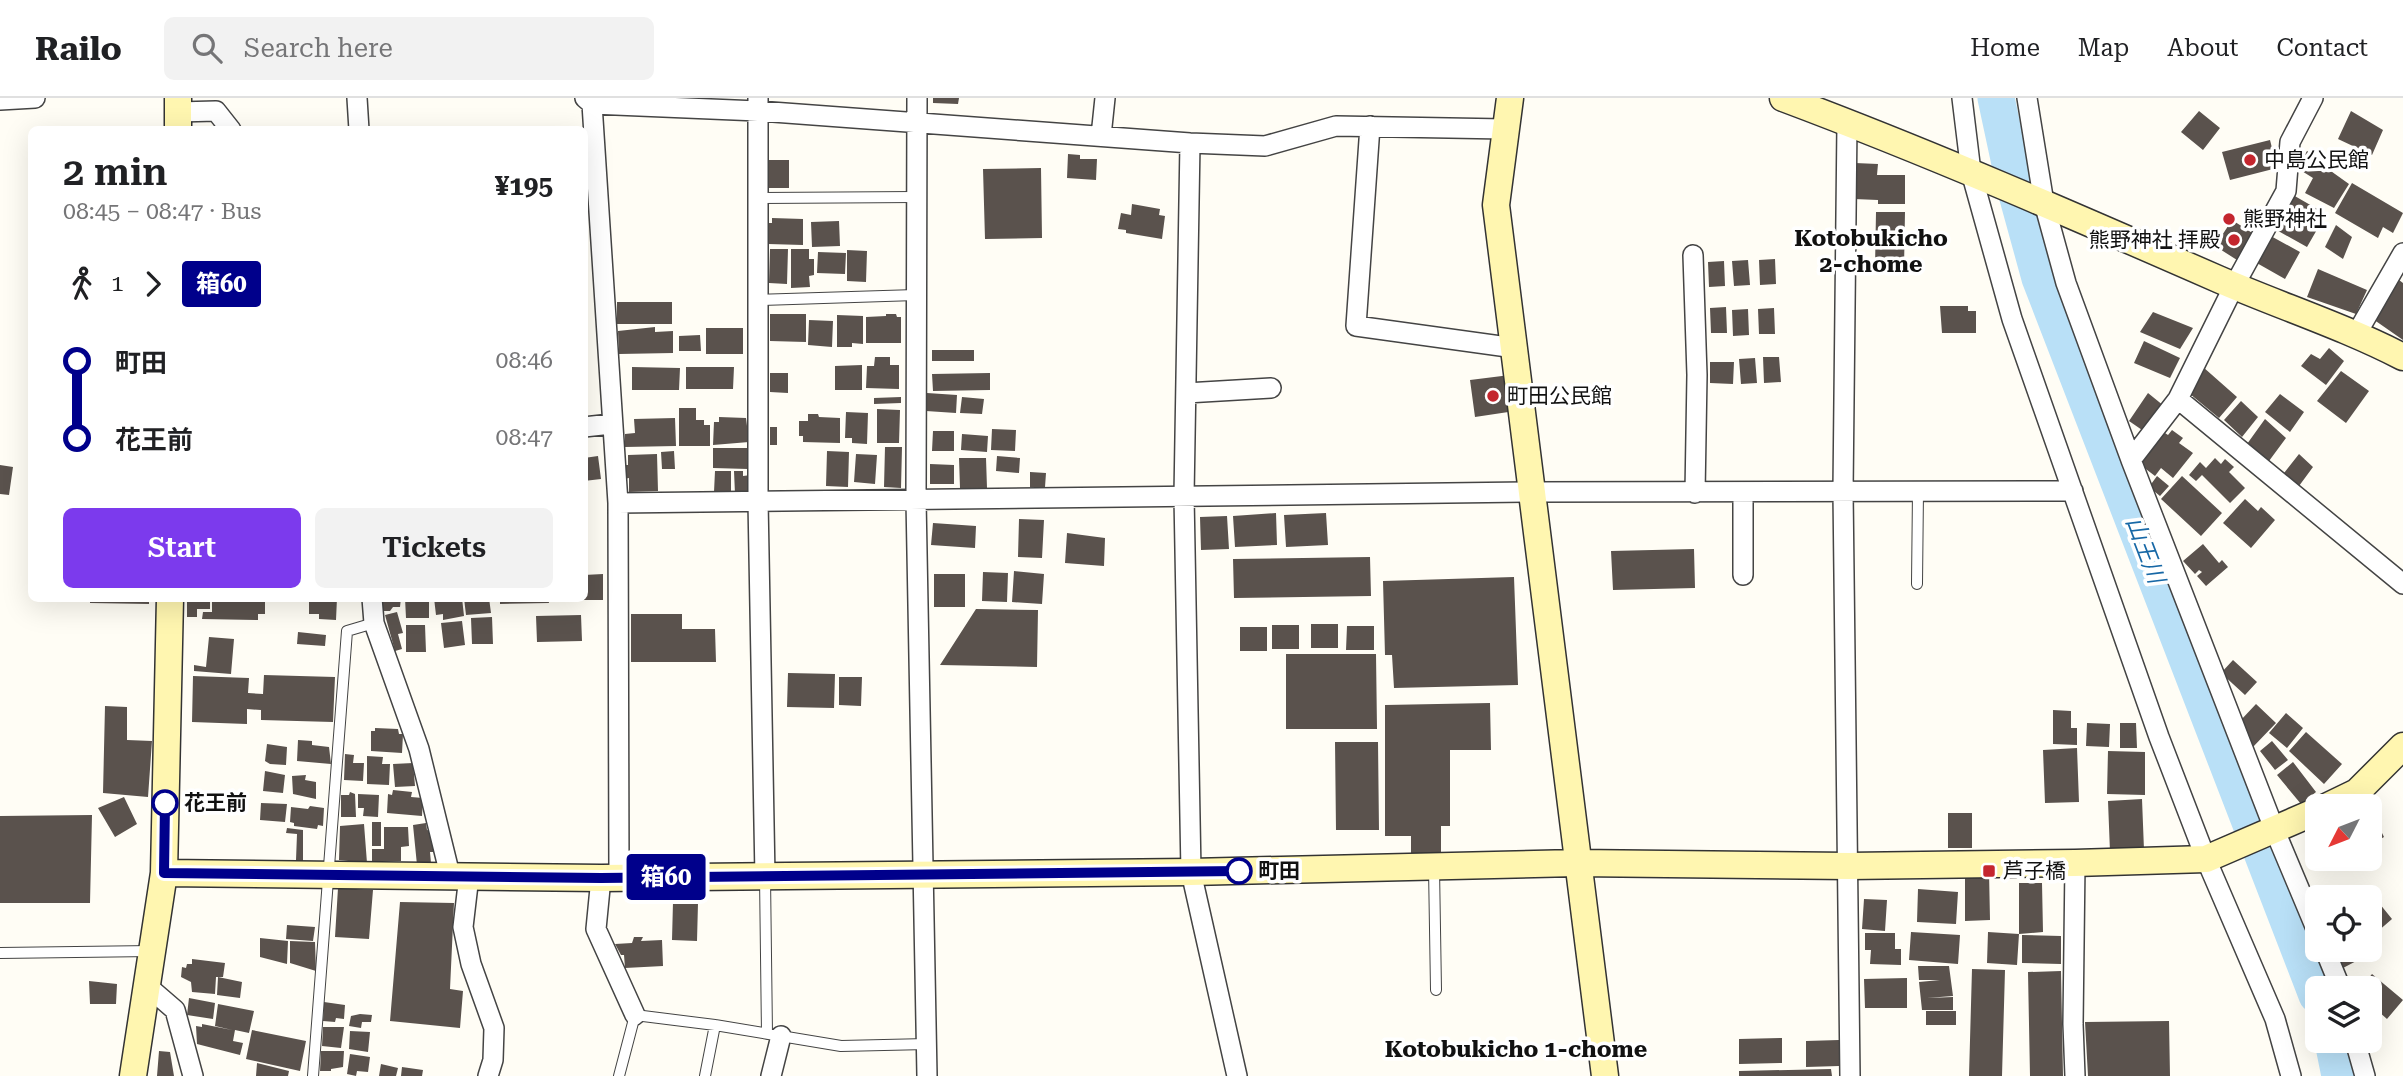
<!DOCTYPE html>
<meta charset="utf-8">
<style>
:root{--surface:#fff;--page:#f2f2f2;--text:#202124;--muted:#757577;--line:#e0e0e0;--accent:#7c3aed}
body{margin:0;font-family:"Roboto Serif","Noto Sans JP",serif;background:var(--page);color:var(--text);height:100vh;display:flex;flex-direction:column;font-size:26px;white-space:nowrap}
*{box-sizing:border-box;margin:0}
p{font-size:23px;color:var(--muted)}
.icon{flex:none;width:38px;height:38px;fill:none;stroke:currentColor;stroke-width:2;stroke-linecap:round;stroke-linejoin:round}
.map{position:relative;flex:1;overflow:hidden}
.drawer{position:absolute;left:28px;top:28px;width:560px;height:476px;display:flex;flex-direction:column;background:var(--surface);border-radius:10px;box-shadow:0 7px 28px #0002}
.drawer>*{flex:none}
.badge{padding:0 14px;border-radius:5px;font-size:24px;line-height:46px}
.needle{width:46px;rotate:228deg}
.buttons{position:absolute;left:2305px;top:696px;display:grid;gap:14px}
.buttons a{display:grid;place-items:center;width:77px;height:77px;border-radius:10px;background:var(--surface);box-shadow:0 7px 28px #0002;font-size:35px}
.map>.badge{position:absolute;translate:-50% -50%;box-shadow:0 0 0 4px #fff}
.legs{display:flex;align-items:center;gap:10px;height:77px;padding:0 35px;font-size:23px}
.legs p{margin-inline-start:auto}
.summary{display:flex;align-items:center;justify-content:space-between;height:119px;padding:0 35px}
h1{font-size:38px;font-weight:600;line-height:52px}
.action{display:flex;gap:14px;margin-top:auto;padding:14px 35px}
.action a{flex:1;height:80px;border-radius:10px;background:var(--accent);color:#fff;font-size:28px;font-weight:600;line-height:80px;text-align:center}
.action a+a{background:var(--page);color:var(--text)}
ul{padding:0 35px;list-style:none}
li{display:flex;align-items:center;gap:24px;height:77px;font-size:26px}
li i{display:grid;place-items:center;width:10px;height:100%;margin:0 9px;background:currentColor}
li i::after{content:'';width:18px;height:18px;margin:-9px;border:5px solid;border-radius:50%;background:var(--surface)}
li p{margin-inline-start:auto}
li:first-child i{background:linear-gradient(#0000 50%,currentColor 0)}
li:last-child i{background:linear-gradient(currentColor 50%,#0000 0)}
header{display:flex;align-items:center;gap:42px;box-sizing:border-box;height:98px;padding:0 35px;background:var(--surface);border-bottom:2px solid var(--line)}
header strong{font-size:33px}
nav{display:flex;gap:38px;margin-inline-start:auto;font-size:24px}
.search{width:490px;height:63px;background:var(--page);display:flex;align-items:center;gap:18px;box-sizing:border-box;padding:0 24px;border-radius:10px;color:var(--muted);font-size:26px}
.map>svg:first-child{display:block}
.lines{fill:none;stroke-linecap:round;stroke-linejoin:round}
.river{stroke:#b9e0f7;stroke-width:37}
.building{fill:#5a524d}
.lane-casing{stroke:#444;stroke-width:12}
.street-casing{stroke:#444;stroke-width:22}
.secondary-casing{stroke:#333;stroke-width:29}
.lane{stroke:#fff;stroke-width:10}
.street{stroke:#fff;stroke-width:19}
.secondary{stroke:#fff6b0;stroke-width:26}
.line-1-casing{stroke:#fff;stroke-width:16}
.line-1{stroke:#00008b;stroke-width:10}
.poi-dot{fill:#c4262e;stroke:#fff;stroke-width:2.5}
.stop-1-dot{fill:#fff;stroke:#00008b;stroke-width:3.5}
.labels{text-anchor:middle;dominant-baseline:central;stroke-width:7;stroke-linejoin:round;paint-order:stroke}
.poi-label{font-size:21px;fill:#111;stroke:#fff;text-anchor:start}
.stop-label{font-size:21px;font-weight:bold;fill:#111;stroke:#fff;text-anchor:start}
.neighbourhood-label{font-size:23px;font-weight:bold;fill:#111;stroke:#fff}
.water-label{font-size:23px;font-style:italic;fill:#1768a6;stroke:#fff}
</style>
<header>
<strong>Railo</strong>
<div class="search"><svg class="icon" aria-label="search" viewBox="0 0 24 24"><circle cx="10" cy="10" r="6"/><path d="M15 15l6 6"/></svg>Search here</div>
<nav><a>Home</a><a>Map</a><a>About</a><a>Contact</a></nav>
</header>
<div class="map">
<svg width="2403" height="978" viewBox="0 0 2403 978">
<rect width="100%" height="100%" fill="#fffdf5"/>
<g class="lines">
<path class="river" d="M1996,0L2015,89L2040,180L2317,897
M2333,943L2340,978"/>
</g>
<path class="building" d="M933,0H959L958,6L933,5Z
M2199,13L2220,30L2203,52L2181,34Z
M2351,13L2383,32L2372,57L2338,41Z
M2270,42L2277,70L2230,82L2222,54Z
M2307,53L2323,62L2321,66L2349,86L2334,110L2305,95L2313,80L2297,70Z
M1068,56L1080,57V61H1097L1096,82L1067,80Z
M765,62H789V90H769V85H765Z
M1855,65L1878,66L1877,77H1905V106H1878V102L1854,101Z
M1041,70L1042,140L985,141L983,71Z
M2352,85L2403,115L2393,135L2383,129L2378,140L2335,115Z
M2293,97L2326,116L2307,149L2273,130Z
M1132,106L1160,111L1159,117L1165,118L1162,141L1126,135V132L1118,131L1121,115L1131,117Z
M1876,114H1905L1904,171L1875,170Z
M772,120L803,121V147L768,146V125H772Z
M2232,122L2254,136L2237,162L2215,148Z
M839,123L840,148L812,149L811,124Z
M2336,127L2352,139L2343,161L2325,149Z
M2269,137L2300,154L2285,181L2255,164Z
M770,151H788L787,186L769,185Z
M791,151H809V161H814V177L809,178L810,189L791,190Z
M847,152L867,153L866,184L847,183Z
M818,154L846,155L845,176L817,175Z
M1775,161L1776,186L1760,187L1759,162Z
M1748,162L1750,187L1734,188L1732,163Z
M1724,163L1725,188L1709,189L1708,164Z
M2318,171L2367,192L2356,216L2307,199Z
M2395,179L2403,185V242L2370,219Z
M617,204H672V226H617Z
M1940,208H1968V213H1976V235H1942Z
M1726,209L1727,235H1711L1710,210Z
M1774,210L1775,236H1759L1758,211Z
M1748,211L1749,237L1733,238L1732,212Z
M2153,214L2193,230L2180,251L2140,234Z
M770,216H806V244L770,243Z
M886,216H896L897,219H901V245H866V219L886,218Z
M837,217L863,218V246L852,245V249H837Z
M809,222L833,223L832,249L808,247Z
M655,229V234L673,233V255L619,256L618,233Z
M706,230H743V256H706Z
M700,237L701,253H679V238Z
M2144,243L2180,260L2170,280L2134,265Z
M2329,250L2344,263L2326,287L2301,268L2311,256L2320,261Z
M932,252H974V263H932Z
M875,259H890V267H899V291L866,290L867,268H874Z
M1763,259H1779L1781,284L1764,285Z
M1755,260L1757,285L1741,286L1739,261Z
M1710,264H1734L1733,286L1710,285Z
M862,267V292H835V268Z
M632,269L680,270L679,292H632Z
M686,269H734L733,291H686Z
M2203,269L2237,299L2219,320L2184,291Z
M2341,273L2369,293L2346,325L2317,303Z
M770,275H788V295L770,294Z
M990,275V292L933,293L932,276Z
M1510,277L1515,313L1475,319L1470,282Z
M927,295L957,297L956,315L926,313Z
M2148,295L2164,308L2145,334L2129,323Z
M2280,296L2304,314L2290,334L2265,314Z
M901,299V305L874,306V300Z
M962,299L984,301L982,316L960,315Z
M2241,303L2258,319L2242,339L2224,322Z
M679,310H696V322H704V327H710V348H679Z
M877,311L900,312L899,345H877Z
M846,314L868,315L867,346L852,345V340H845Z
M808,316H818L819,319L840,320V345L803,344V338H799V323H808Z
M719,319L746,320L749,344L713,347L714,324H719Z
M675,320L676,348L625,349V336L635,335L634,321Z
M2265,321L2286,340L2269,363L2247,346Z
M770,329H777V347H770Z
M992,331L1016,332L1015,353L991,352Z
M2172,332L2183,340L2179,345L2193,355L2173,380L2161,370L2155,378L2138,365L2162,333L2168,337Z
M933,333H954V353H932Z
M962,336L988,338L987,354L961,352Z
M885,349H902L901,390L884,389Z
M713,350H748V371L713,370Z
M674,353L675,371H662L661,354Z
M827,353L849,354L848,389L826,388Z
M657,356L658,393L629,394V380L624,381V367H628V357Z
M856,356L877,357L875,386L854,384Z
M2299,356L2313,369L2299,388L2284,375Z
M598,358L601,381L584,383V360Z
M997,358L1020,360L1019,375L996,373Z
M959,360H986L987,390H960Z
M2215,360L2221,366L2225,361L2234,369L2229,374L2245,390L2230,405L2202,377L2196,383L2189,377L2200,364L2206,370Z
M930,366L954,367V386H930Z
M0,367L13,369L9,397L0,396Z
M715,373H731V395L714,394Z
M734,373H743V378L751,377V396H735Z
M1030,374L1046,375L1045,389H1030Z
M2157,378L2169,388L2160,398L2149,389Z
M2182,378L2222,415L2201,438L2161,401Z
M2245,401L2258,413L2261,409L2275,422L2251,450L2223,425Z
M1276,415L1277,447L1235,449L1233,418Z
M1326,415L1328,447L1286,449L1284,417Z
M1227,418L1229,451L1201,452L1200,419Z
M1019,421L1044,422L1042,460L1018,459Z
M933,425L976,428L975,450L931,447Z
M1067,435L1105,440L1104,468L1065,465Z
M2203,446L2219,465L2222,462L2228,469L2206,488L2197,478L2202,474L2199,472L2195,476L2183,463Z
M1694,451L1695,490L1613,492L1611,453Z
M1370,459L1371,498L1234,500L1233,461Z
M1014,473L1044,476L1042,506L1012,504Z
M983,474L1008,475L1007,504L982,503Z
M603,476V502H584V477Z
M934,476H965V509H934Z
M1514,479L1518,587L1394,590L1392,557H1385L1383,483Z
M90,500H149V506L90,505Z
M187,500H210V511H197V519H187Z
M212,500H265V516H258V522L202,521L203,514H212Z
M309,500H337L336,522L319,521V516H309Z
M383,500H401L400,509H393L390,513H381Z
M405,500H429V520H406Z
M434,500H462L464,518L443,522V516L436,517Z
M464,500H489L491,515L466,517Z
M500,500H548L549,505L500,506Z
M976,511L1038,512L1037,569L940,567Z
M397,514L403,535L398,536L402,551L395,553L385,517Z
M631,516H682V531H715L716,564H631Z
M581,517L582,543L537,544L536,518Z
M492,519L493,546H472L471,520Z
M462,523L465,547L444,550L441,525Z
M1311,526H1338V550H1311Z
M406,527H425L426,554H406Z
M1272,527H1299V551H1272Z
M1347,528H1374V552H1346Z
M1240,529H1267V553H1240Z
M298,534L326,537L325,548L297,546Z
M209,539L234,541L231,576L194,573V567L206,569Z
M1286,556H1376L1377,631H1286Z
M2233,562L2257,584L2245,597L2221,575Z
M788,575L835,576L834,610L787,609Z
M264,577L335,579L333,624L261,622V612L247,611V626L192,624L193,578L249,580L248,595L263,596Z
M839,579H862L861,608L839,607Z
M1490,605L1491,652H1450V728H1441V758H1411V738H1385V607Z
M2256,606L2276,625L2252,650L2240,623Z
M105,608L127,609V642L152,643L148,699L103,695Z
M2053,612L2071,613V630H2077V647L2053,646Z
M2286,615L2303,630L2287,650L2269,635Z
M2087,625L2110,626L2109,649L2086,648Z
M2120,625H2136L2137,650H2120Z
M375,630L398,631L399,636H403L402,655L371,653V633H375Z
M2306,634L2342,666L2324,686L2289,653Z
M298,642L312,643V647L329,649L331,666L297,663Z
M2272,643L2288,662L2275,672L2260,653Z
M1335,644H1378L1379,732H1336Z
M267,646L287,649L286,667L270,666L265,663Z
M2077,650L2079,704L2045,705L2043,652Z
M2108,653L2145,654V697L2107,696Z
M345,656L354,657L353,665H364L363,683L344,682Z
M367,658L383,659L382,666H390L389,687L367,686Z
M2293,664L2316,694L2301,706L2277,677Z
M413,665L415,688L395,689L393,666Z
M265,673L285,677L283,695L263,693Z
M306,677L305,682L316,684V701L293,696L292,678Z
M393,692L412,694L411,699L423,700L422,718L387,715L388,696L392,697Z
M350,694L355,696L356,719H341V697H349Z
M358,696L379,697L378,719L363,718L364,710H358Z
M124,699L137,726L115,739L98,710Z
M2142,701L2144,752L2110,754L2108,703Z
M261,705L287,706L285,724L260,722Z
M310,708L324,710L323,728L318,727L317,731L294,728V725L290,724L291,709L308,711Z
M2370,711L2384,739L2370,747Z
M1948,715H1972V750H1948Z
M92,717L90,805H0V718Z
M372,724H381V748H372Z
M426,725L427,732L431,733L434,754H430L431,765L417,767L413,727Z
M364,726L367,765L339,762L340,728Z
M384,729H408L409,748L401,749V763H372V751H384Z
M287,730L303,732V763L296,762L297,736L286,735Z
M1965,773H1989L1990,822L1965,823Z
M2019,785H2042L2043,834L2019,836Z
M338,790L373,792L369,841L335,839Z
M1918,791L1958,794L1956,826L1917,824Z
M2375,800L2392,821L2377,834L2370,825V805Z
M1864,801L1887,802L1885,833L1862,831Z
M400,804L454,805L450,891L463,893L460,930L390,923Z
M673,804L698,805L697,843L672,842Z
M287,827L315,829L313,843L286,841Z
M1911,834L1960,837L1958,866L1909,862Z
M1988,834L2019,836L2017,867L1987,865Z
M1865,835H1895V851H1901V867L1870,866L1871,852H1865Z
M2022,837L2061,838V866L2022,865Z
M634,839H643L641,843L662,842L663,868L625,870L624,857H621L615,846L632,845Z
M260,840L288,843L287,866L260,859Z
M290,843L315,844L316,873L290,865Z
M2334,852H2358L2362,860L2343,870Z
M192,861L225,865L223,879H216L215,896L192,894L191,884L181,879L182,869L186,870L187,866H192Z
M1918,868H1949L1953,898L1927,900L1953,899V912H1922L1919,884L1940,882H1919Z
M1972,871L2005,872L2002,978H1969Z
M2061,873L2063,978H2030L2028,874Z
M2372,876L2403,902L2387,921L2370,906V891H2360Z
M218,879L242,884L240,900L217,897Z
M1907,880V910H1865L1864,881Z
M89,883L117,886L116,906H90Z
M189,900L215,905L213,921L187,917Z
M324,904L345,907L344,921L336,920L335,924L323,923Z
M218,906L254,913L249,935L235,932L233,943L243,945L240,957L197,946L196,928L202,929V926L232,932L215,928Z
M1926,913H1956V927H1926Z
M360,916L372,917L371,924H362L361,930L349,928L351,918Z
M2169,923L2170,978H2088L2085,924Z
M323,929H344L341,950L322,948Z
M252,932L306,943L300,973L246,961Z
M350,933L370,934L368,954L349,951Z
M1782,940V965L1739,966V941Z
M1839,942V968L1806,969V943Z
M159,953L170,954L174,978H157Z
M321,953H344L343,969L331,971V973H320Z
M350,956L370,959L368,974L357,973L356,978L347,976Z
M257,965L289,973L288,978H256Z
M381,966L398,970L396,978H379Z
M402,969L423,972L422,978H401Z
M1831,971L1832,978H1739V973Z"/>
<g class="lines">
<g class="lane-casing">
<path id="lane" d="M758,100L916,99
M758,202L916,197
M1917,486L1918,393
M1434,770L1436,892
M765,779L767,936
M0,855L152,853
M313,978L347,533L374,525
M619,978L635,917L715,927L841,948L927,946
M705,978L715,927"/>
</g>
<g class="street-casing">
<path id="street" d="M357,0L359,32
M585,0L592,6L618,405L619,779
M758,0V403L765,779
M917,0L916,402L927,978
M1962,0L1971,74L2012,221L2159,639L2206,761L2275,921L2291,978
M2027,0L2044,105L2066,185L2131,362
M2313,0L2290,44L2286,93L2234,188L2178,301L2131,362L2275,733L2317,833
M0,2L35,0
M592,6L758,13L1190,45L1265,48L1336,28L1505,31
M178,14L216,13L231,32
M1847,25L1843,393L1850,978
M1370,28L1356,228L1515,250
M1101,38L1105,0
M1190,45L1184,398L1191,774L1237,978
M1693,157L1697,277L1695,395
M2357,235L2403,155
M1186,295L1271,290
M2178,301L2403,486
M584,329L611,326
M1743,395V477
M618,405L1532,394L2073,393
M372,500L374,525L419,651L450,777
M469,778L463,829L471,866L494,930L493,962L488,978
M601,780L596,831L635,917
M2325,852L2341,891
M146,887L175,912L193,978
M2355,943L2365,978
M771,978L781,938
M2075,978L2073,926L2075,765"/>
</g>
<g class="secondary-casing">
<path id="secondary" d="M1510,0L1496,107L1605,978
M1783,0C1930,55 2074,118 2218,181C2280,208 2343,228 2403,259
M178,32V0
M2326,709L2357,694L2403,648
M164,775L601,780L1191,774L1576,765L1849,768L2075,765L2206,761L2317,713
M133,978L164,775L170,500"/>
</g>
<use href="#lane" class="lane"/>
<use href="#street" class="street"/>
<use href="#secondary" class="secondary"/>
</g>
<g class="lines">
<g class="line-1-casing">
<path id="line-1" d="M165,705L164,775L601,780L1239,773"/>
</g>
<use href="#line-1" class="line-1"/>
</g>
<g class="poi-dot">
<circle cx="2250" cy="62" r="7"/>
<circle cx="2229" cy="121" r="7"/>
<circle cx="2234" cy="142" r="7"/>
<circle cx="1493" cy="298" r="7"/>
<rect x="1982" y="766" width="14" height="14" rx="3.5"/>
</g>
<g class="stop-1-dot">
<circle cx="165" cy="705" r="12"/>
<circle cx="1239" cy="773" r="12"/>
</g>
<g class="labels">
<g class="poi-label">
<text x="2264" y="62">中島公民館</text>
<text x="2243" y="121">熊野神社</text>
<text x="2220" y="142" text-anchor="end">熊野神社 拝殿</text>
<text x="1507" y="298">町田公民館</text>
<text x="2003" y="773">芦子橋</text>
</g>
<g class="stop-label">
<text x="184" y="705">花王前</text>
<text x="1258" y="773">町田</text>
</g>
<g class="neighbourhood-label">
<text x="1871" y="140">Kotobukicho<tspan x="1871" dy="26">2-chome</tspan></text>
<text x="1516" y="951">Kotobukicho 1-chome</text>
</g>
<g class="water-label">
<text transform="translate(2145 452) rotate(69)">山王川</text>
</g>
</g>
</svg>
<div class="buttons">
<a><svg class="needle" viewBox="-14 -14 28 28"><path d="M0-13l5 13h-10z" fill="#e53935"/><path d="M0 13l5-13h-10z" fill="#757577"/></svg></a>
<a><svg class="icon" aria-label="locate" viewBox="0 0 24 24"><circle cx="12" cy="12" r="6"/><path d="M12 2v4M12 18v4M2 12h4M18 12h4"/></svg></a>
<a><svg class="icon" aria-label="layers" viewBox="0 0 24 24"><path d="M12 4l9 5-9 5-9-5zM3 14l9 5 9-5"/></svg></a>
</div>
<b class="badge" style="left:666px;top:779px;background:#00008b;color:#fff">箱60</b>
<section class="drawer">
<div class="summary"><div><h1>2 min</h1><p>08:45 – 08:47 · Bus</p></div><b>¥195</b></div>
<div class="legs"><svg class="icon" aria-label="walk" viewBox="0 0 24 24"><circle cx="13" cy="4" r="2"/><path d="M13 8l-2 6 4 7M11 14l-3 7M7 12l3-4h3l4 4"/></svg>1<svg class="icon" aria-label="forward" viewBox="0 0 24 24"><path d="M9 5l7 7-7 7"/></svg><b class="badge" style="background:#00008b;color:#fff">箱60</b></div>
<ul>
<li><i style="color:#00008b"></i><b>町田</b><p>08:46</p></li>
<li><i style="color:#00008b"></i><b>花王前</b><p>08:47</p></li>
</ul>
<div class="action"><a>Start</a><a>Tickets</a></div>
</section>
</div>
